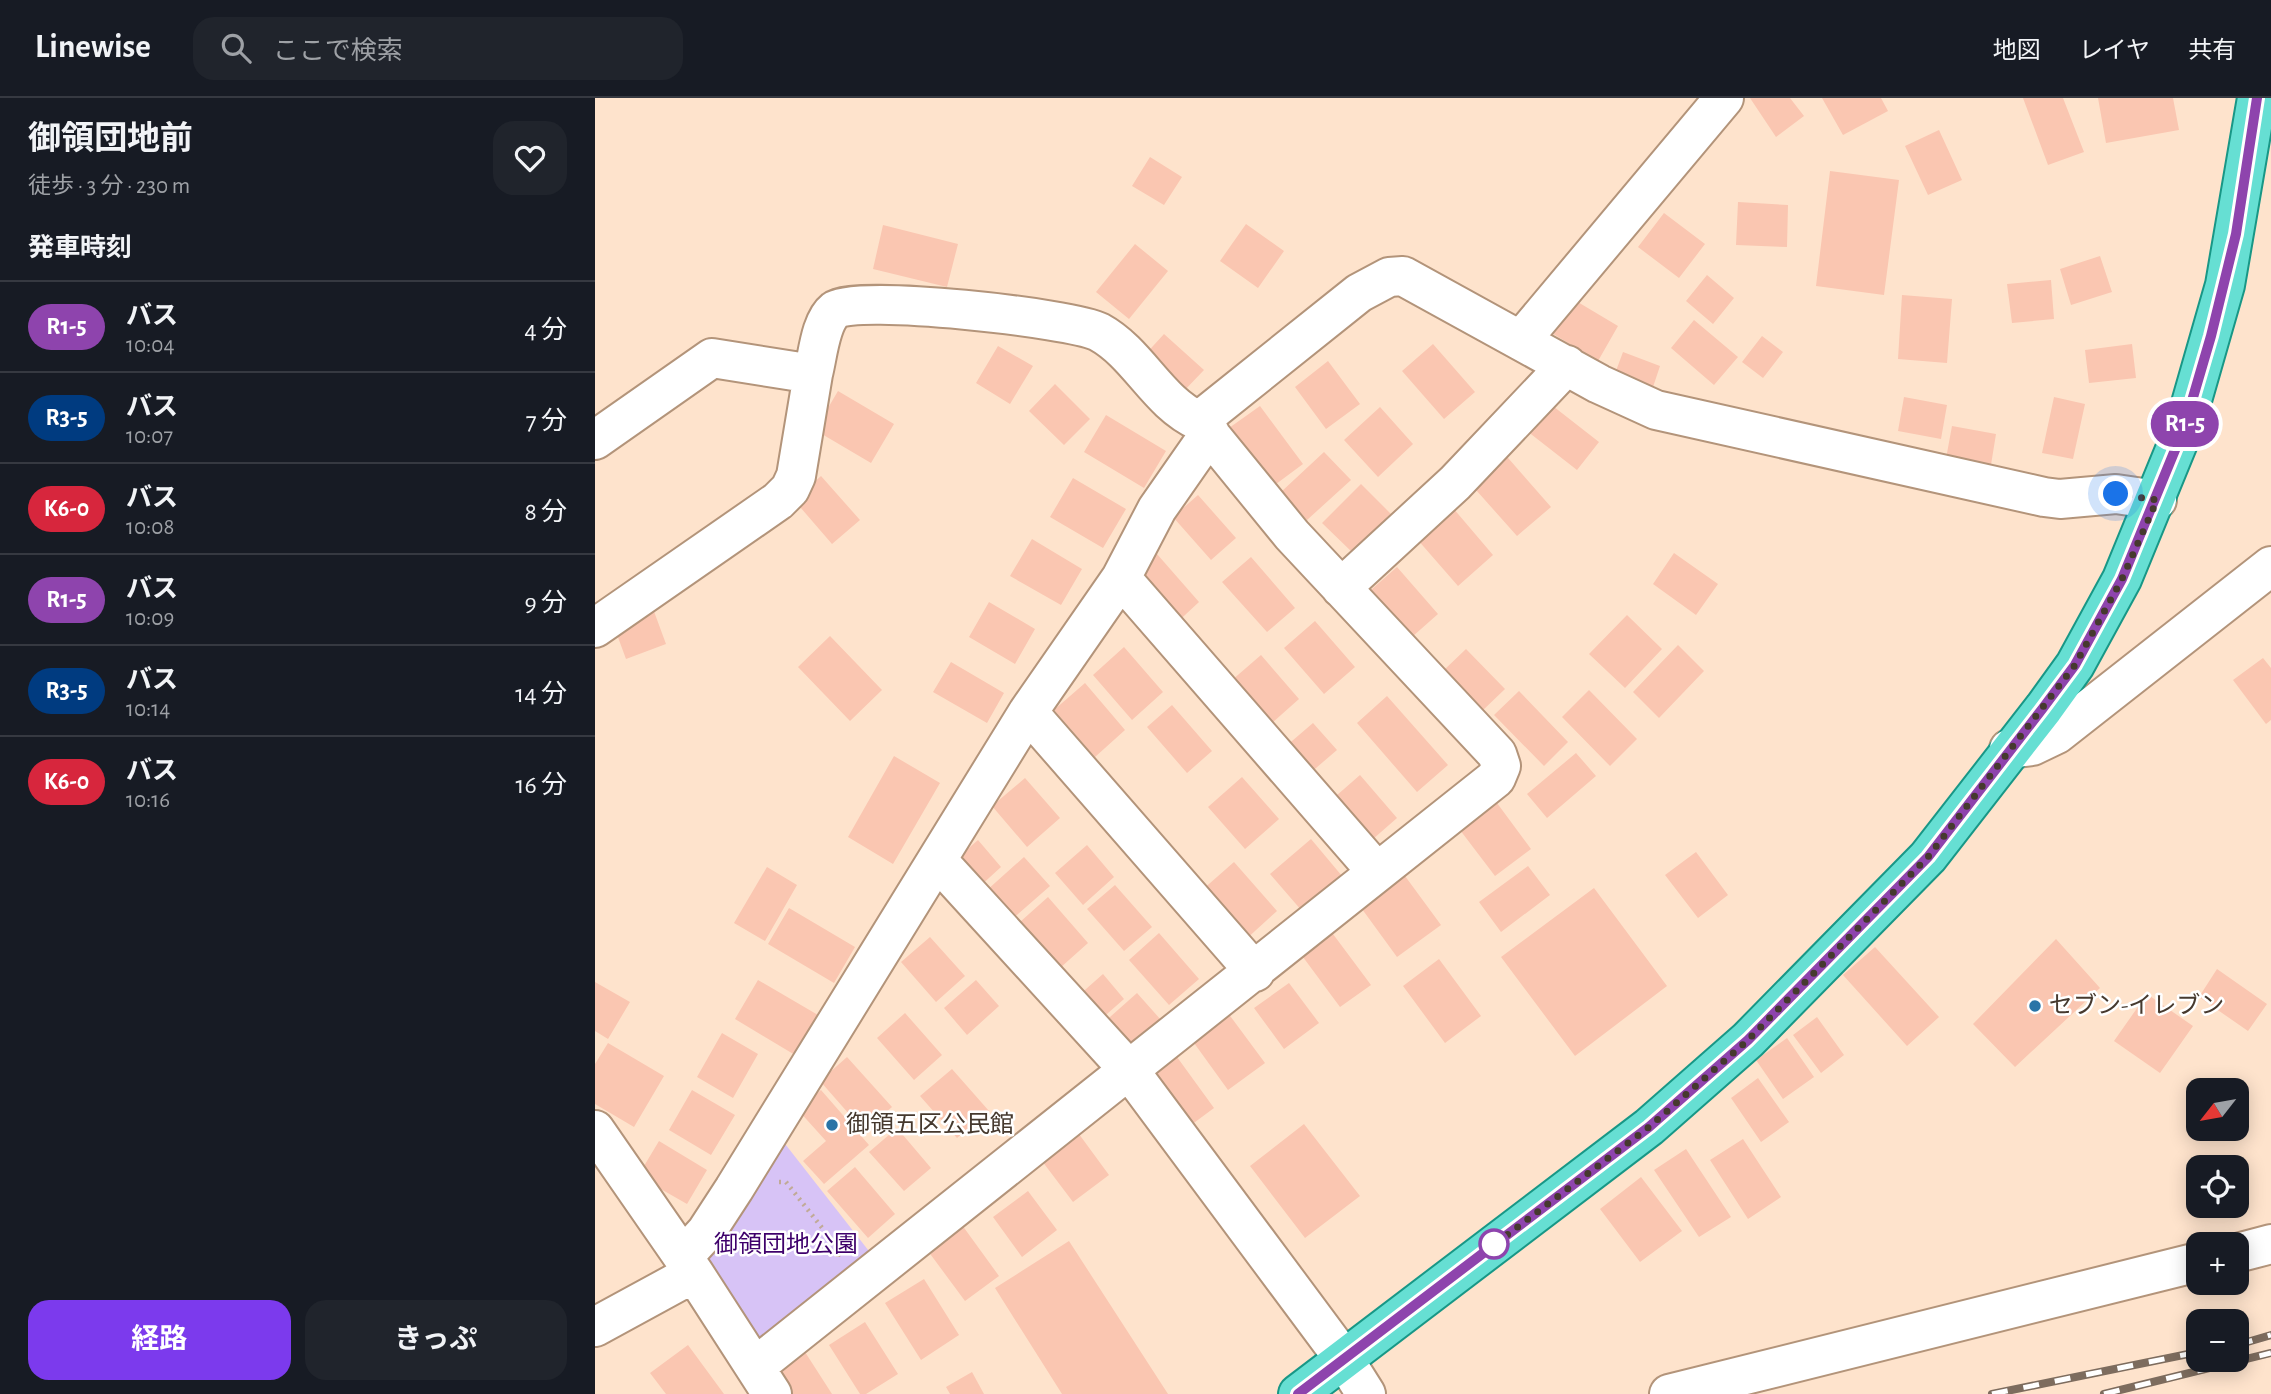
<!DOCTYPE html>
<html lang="ja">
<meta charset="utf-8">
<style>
:root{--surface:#171b24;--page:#20242c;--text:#f1f3f6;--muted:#9ea1a6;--line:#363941;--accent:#7c3aed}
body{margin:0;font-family:"Alegreya Sans","Noto Sans JP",sans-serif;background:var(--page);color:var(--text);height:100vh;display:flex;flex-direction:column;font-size:26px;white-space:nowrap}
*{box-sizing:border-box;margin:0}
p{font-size:23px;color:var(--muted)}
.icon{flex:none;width:38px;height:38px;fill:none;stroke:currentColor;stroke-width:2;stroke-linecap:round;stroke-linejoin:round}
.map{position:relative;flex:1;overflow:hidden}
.details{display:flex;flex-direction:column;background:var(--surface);width:595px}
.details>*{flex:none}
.badge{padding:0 14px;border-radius:23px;font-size:24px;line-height:46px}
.needle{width:46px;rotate:239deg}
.buttons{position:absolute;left:1591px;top:980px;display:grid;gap:14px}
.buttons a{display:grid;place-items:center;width:63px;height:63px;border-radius:14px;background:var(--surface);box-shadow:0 4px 18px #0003;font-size:35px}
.you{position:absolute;width:35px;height:35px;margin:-18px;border:5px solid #fff;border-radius:50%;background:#1a73e8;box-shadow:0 0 0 10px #1a73e833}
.map>.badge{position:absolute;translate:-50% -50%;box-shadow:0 0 0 4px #fff}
h2{padding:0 28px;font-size:26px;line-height:63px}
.round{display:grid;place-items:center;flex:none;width:74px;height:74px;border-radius:21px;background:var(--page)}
.overview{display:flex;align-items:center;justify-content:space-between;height:119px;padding:0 28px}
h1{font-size:33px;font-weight:700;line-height:52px}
.cta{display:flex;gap:14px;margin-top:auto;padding:14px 28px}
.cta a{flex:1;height:80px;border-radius:21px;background:var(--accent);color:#fff;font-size:28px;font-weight:700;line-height:80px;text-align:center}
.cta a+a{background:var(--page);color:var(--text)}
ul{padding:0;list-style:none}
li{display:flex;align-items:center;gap:21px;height:91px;padding:0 28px;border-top:2px solid var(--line)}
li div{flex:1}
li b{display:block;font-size:26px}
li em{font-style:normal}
li .badge{min-width:77px;font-weight:700;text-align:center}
header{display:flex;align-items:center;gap:42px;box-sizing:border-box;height:98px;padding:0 35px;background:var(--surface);border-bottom:2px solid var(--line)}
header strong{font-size:33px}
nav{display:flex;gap:38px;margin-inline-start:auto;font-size:24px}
.search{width:490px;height:63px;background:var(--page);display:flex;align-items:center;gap:18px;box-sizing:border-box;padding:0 24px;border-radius:21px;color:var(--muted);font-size:26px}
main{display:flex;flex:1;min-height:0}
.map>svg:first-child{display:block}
.green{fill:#d7c3f6}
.building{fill:#fac6b1}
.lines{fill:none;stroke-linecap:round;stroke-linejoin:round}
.minor-casing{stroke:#b3947a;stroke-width:42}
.major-casing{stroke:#189786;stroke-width:42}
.path{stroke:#c1aa97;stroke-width:4.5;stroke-dasharray:2 5;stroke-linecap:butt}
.minor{stroke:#fff;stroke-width:38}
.major{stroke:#66dfd3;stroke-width:38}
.rail-casing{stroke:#7d6c5e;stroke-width:8}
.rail{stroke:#fff;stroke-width:5;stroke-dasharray:16;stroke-linecap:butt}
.line-casing{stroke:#fff;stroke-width:16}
.line{stroke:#8e44ad;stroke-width:10}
.walk{stroke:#46392e;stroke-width:7;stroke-dasharray:0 12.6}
.poi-dot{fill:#2974a7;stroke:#fff;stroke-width:2.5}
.stop-dot{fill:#fff;stroke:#8e44ad;stroke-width:3.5}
.labels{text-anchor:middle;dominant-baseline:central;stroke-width:5;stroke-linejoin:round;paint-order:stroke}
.poi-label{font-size:24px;fill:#46392e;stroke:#fff;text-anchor:start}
.park-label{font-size:24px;fill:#3e006b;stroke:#fff}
</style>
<header>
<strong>Linewise</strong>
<div class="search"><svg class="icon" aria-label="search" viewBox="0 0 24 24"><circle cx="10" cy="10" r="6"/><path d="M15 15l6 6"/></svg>ここで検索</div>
<nav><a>地図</a><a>レイヤ</a><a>共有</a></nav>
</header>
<main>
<section class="details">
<div class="overview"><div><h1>御領団地前</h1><p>徒歩 · 3 分 · 230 m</p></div><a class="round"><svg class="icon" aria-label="heart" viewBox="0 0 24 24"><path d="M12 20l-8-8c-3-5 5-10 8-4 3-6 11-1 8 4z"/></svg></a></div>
<h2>発車時刻</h2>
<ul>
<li><span class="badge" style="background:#8e44ad;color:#fff">R1-5</span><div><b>バス</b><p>10:04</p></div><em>4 分</em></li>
<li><span class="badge" style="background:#003b80;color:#fff">R3-5</span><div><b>バス</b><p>10:07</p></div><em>7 分</em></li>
<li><span class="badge" style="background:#d7263d;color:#fff">K6-0</span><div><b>バス</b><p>10:08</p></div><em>8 分</em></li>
<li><span class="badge" style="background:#8e44ad;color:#fff">R1-5</span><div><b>バス</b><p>10:09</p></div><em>9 分</em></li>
<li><span class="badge" style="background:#003b80;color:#fff">R3-5</span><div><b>バス</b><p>10:14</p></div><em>14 分</em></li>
<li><span class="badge" style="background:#d7263d;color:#fff">K6-0</span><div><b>バス</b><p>10:16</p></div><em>16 分</em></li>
</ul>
<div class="cta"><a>経路</a><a>きっぷ</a></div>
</section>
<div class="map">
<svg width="1676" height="1296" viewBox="0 0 1676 1296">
<rect width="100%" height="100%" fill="#fee3cc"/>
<path class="green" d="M187,1042L277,1157L165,1250L106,1161Z"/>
<path class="building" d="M1155,0H1195L1209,18L1181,39Z
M1227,0H1286L1293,13L1248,37Z
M1428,0H1468L1489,54L1453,67Z
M1503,0H1578L1584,32L1511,45Z
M1344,32L1367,82L1333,97L1310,48Z
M555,59L587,79L569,107L537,88Z
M1235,73L1304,82L1289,197L1221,188Z
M1143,104L1193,107L1192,149L1141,147Z
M1069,115L1110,146L1084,180L1043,149Z
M651,126L689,153L663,190L625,163Z
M288,127L363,146L352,189L278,171Z
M540,146L573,173L534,221L501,194Z
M1505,158L1517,194L1476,207L1465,171Z
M1112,177L1139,200L1118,226L1091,203Z
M1456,182L1459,221L1417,225L1412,186Z
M971,197L1023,228L1003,263L950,231Z
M1307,197L1357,201L1352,265L1303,261Z
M1099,222L1143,259L1119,287L1076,250Z
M569,236L609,272L586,296L547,260Z
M1167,238L1188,254L1168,280L1147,264Z
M838,246L880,294L849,321L807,273Z
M1537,246L1541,280L1494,285L1490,252Z
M403,248L438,268L415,306L381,285Z
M1028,254L1065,268L1056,295L1018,281Z
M733,263L765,306L731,331L700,289Z
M460,286L495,321L469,347L434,313Z
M243,293L299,326L276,365L220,332Z
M1309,299L1352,307L1346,341L1303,333Z
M1459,299L1490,306L1478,361L1447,355Z
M954,305L1004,344L982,372L932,333Z
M665,308L708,366L677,389L634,330Z
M785,309L818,346L783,379L749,342Z
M511,317L571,353L549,390L489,354Z
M1357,328L1401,336L1395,373L1350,366Z
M907,353L956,409L922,438L873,383Z
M729,354L756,382L712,422L686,394Z
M226,378L265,422L237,446L199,402Z
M478,380L531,411L508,450L455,419Z
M766,386L797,417L759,456L727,425Z
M603,397L641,440L616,462L578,419Z
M858,410L898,457L863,488L822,441Z
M437,441L487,471L466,507L415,478Z
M1079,455L1123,486L1101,517L1058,486Z
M562,456L604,504L576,530L534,481Z
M656,459L700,510L672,534L627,484Z
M802,469L843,516L809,546L768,499Z
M394,504L440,531L420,566L374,539Z
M57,508L71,546L31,561L17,523Z
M1032,517L1067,551L1030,590L994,556Z
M720,523L760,569L729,596L689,550Z
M235,538L287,592L255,623L203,569Z
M1083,547L1109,573L1064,620L1038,594Z
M529,549L568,594L537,622L498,577Z
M871,551L910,591L886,614L848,573Z
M666,557L704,601L668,633L629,589Z
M1668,560L1676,570V622L1671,626L1638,582Z
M356,564L409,595L392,625L338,594Z
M490,585L530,632L500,659L459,612Z
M994,592L1042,641L1015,668L967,619Z
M924,593L973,644L949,668L899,617Z
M792,598L853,667L822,694L762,625Z
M577,607L617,653L592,675L552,629Z
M718,625L742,652L714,676L690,649Z
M981,655L1001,678L952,720L932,696Z
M299,658L345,685L298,766L253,739Z
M765,677L802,720L770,748L733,705Z
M647,679L684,721L650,751L613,709Z
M430,680L465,720L432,749L397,708Z
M902,705L936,751L900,778L865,732Z
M716,741L747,778L707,813L675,776Z
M383,742L406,769L383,790L359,763Z
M492,747L519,779L488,807L460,775Z
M1101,754L1133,797L1103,820L1070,777Z
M429,759L455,788L416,822L391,793Z
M639,764L682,813L649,843L606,793Z
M933,768L955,797L906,834L884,804Z
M172,769L202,787L170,843L139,825Z
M810,778L846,827L802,859L767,811Z
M520,787L557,829L529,853L492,811Z
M999,790L1072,888L980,958L906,859Z
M453,799L493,845L465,870L425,824Z
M194,810L260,849L239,885L173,846Z
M735,832L776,887L745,909L705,855Z
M564,835L604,881L574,907L534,862Z
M335,839L370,878L341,904L306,864Z
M1461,841L1505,890L1420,969L1378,926Z
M1280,849L1344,919L1312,948L1248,877Z
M844,861L886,918L850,945L808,888Z
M1622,871L1672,906L1653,933L1604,899Z
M508,876L529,901L504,923L482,899Z
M163,882L223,917L200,957L140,921Z
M381,882L404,908L372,937L349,910Z
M0,884L35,904L13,941L0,933Z
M694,885L724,925L689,951L659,910Z
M542,895L566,922L530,954L506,927Z
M1552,896L1598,928L1565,975L1519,943Z
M630,911L670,965L633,992L594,938Z
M310,915L347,957L319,982L282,940Z
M1222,919L1249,957L1226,975L1198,937Z
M127,935L163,956L138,1000L102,979Z
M1192,940L1219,979L1188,1001L1161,962Z
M13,945L69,978L39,1029L0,1006V966Z
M252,959L297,1009L269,1033L225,983Z
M582,959L619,1010L588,1033L551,983Z
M357,971L394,1013L362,1040L325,998Z
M1163,980L1194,1024L1166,1044L1136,1000Z
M97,992L140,1017L116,1057L74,1032Z
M226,992L274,1047L229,1086L208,1063L231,1043L203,1012Z
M709,1026L765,1098L710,1140L655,1068Z
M302,1030L336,1070L309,1093L274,1054Z
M481,1032L514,1077L478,1104L444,1059Z
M1148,1041L1186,1099L1153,1121L1115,1062Z
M64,1043L112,1072L92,1106L43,1078Z
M1091,1051L1136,1119L1104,1139L1059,1072Z
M260,1069L300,1116L273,1140L232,1093Z
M1046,1079L1087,1133L1045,1164L1005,1111Z
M433,1093L462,1132L427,1159L398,1119Z
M367,1127L404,1178L370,1203L333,1153Z
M474,1143L573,1296H467L400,1190Z
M329,1181L364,1237L326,1262L290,1205Z
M270,1224L303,1276L271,1296H265L234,1247Z
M93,1247L129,1296H71L55,1275Z
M210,1254L237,1296H184L172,1278Z
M377,1274L389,1296H355L351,1289Z"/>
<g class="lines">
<g class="minor-casing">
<path id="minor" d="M927,241L1129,0
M0,342L117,260L218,276C223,257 225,224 240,212C259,196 478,220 504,234C544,256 562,304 604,323L764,195L794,179L808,178L1004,286L1061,312L1449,399L1465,401L1521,396L1562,402
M526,480L782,774
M746,490L860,385L972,267
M0,530L183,403L195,391L201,378L218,276
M433,614L660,874
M1414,651L1437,648L1462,636L1676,468
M343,763L534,972L749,1261L771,1296
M0,1032L99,1175L177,1296
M1642,1155L1676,1146
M88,1159L111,1134L139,1091L433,614L526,480L562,411L615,335
M0,1229L99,1175
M161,1268L901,680L906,668L902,656L697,437L604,323
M1074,1296L1603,1164"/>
</g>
<g class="major-casing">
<path id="major" d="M703,1296L1054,1029L1153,942L1333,759L1449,610L1480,567L1527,481L1589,330L1630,187L1662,0"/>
</g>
<path class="path" d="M184,1084H191L243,1150V1159"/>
<use href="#minor" class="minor"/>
<use href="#major" class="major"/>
<g class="rail-casing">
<path id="rail" d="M1642,1247L1676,1237
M1397,1296L1603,1254
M1509,1296L1676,1255"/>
</g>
<use href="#rail" class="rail"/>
</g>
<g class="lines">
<g class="line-casing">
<path id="line" d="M703,1296L1054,1029L1153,942L1333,759L1448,610L1480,567L1527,481L1589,330L1616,238L1641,136L1662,0"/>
</g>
<use href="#line" class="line"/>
<path class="walk" d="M899,1146L891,1153L1054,1029L1153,942L1333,759L1480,567L1527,481L1562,402L1521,396"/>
</g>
<g class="poi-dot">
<circle cx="1440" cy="908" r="7"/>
<circle cx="237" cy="1027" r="7"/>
</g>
<circle class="stop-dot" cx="899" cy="1146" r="14"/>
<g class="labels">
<g class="poi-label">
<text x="1454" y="908">セブン-イレブン</text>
<text x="251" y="1027">御領五区公民館</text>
</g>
<g class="park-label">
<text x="191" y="1147">御領団地公園</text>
</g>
</g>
</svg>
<div class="buttons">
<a><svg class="needle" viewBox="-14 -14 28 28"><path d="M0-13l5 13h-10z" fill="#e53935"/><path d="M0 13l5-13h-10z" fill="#9ea1a6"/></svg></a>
<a><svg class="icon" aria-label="locate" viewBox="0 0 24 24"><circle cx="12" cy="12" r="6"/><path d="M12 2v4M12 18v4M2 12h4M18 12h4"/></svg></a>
<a>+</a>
<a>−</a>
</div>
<div class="you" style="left:1521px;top:396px"></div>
<b class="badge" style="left:1590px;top:326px;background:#8e44ad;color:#fff">R1-5</b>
</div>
</main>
